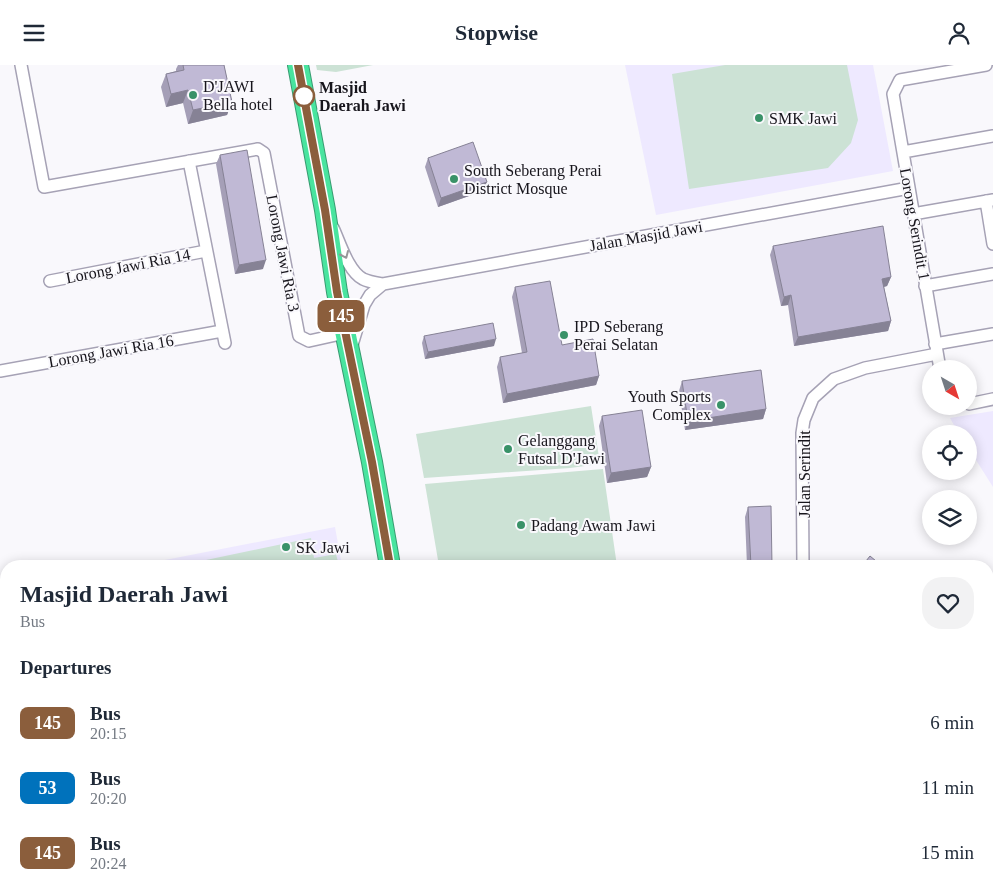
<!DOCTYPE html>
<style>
:root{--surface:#fff;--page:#f2f2f3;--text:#1f2937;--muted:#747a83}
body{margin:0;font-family:Georgia,serif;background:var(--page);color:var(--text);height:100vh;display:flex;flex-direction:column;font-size:19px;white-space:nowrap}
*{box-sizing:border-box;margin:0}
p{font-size:16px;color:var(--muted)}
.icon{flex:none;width:28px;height:28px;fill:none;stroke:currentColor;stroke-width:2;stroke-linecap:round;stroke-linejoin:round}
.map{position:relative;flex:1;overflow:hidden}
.side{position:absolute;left:0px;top:495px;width:994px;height:336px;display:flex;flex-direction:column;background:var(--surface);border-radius:20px 20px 0 0;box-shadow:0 2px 12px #0003}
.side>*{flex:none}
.badge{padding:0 10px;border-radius:8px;font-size:18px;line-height:32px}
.needle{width:32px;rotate:141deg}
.fabs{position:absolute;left:922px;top:295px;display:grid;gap:10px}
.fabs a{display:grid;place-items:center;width:55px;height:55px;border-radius:50%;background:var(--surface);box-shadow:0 2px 12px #0003;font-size:25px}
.map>.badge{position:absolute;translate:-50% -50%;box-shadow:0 0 0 2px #fff}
h2{padding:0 20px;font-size:19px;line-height:45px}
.round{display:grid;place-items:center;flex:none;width:52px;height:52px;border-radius:20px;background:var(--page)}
.overview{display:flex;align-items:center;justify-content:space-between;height:85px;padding:0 20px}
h1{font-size:24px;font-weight:700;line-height:38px}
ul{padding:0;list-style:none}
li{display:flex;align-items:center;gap:15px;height:65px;padding:0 20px}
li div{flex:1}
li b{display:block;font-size:19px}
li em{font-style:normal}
li .badge{min-width:55px;font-weight:700;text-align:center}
header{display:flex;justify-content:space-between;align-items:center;height:65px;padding:0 20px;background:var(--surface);font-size:22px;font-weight:700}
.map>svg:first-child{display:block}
.built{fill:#eee9ff}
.green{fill:#cce2d5}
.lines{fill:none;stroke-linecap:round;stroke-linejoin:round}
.street-casing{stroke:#a6a2b5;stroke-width:14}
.highway-casing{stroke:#389c71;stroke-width:22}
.street{stroke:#fff;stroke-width:11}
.highway{stroke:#49e49f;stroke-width:20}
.wall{fill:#a59fb7}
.shaded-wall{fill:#868295}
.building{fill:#c0b9d5;stroke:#868295}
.oneway{stroke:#979699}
.line-casing{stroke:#fff;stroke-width:11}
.line{stroke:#8b5e3c;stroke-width:8}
.poi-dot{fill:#399268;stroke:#f9f8fc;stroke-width:2}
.stop-dot{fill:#fff;stroke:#8b5e3c;stroke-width:2.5}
.labels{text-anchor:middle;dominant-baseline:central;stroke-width:4;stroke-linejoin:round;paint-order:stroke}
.poi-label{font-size:16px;fill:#17151c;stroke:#f9f8fc;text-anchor:start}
.stop-label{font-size:16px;font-weight:bold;fill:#17151c;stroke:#f9f8fc;text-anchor:start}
.street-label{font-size:16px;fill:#17151c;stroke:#f9f8fc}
</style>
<header><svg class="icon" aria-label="menu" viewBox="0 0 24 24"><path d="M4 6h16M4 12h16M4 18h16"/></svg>Stopwise<svg class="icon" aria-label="person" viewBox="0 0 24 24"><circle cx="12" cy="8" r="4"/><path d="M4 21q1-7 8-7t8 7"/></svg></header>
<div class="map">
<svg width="993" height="831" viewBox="0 0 993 831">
<rect width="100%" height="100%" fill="#f9f8fc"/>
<path class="built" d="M625,0H873L893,106L656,150Z
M993,346V422L969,384V369H959L950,353Z
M335,462L342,501H134Z"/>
<path class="green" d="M316,0H373L336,7L317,5Z
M725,0H847L858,55L851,78L828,103L689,124L672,9Z
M591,341L600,399L570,403L424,413L416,369Z
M603,404L617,501H439L425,419Z
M311,473L314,493L336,489L339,501H189L187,499Z"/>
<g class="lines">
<g class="street-casing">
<path id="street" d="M21,0L44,122L258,84L264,88L299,271L309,276L345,268
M903,87L993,71
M189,96L225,278
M986,136L993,179
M913,149L993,135
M333,163C340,178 348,206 363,214C369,217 377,218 383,219L909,123
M50,216L206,186
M925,221L993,209
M935,279L993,269
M352,280L364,240L370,230L383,219
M940,304L893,29L900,15L986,0
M0,306L222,266
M969,339L993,334
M950,341H953
M803,501L802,368L804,355L813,333L834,314L865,303L937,289
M0,574L6,573
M0,682L6,685
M0,781L6,783
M82,825L83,831
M306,825L307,831
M400,825L401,831"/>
</g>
<g class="highway-casing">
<path id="highway" d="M298,0L325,145L337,227L372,397L390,501
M433,825L436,831
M457,825L458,831"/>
</g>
<use href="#street" class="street"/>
<use href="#highway" class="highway"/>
</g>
<path class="wall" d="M178,0H224L232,37L227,50L188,59L183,38L166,42L161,22L166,9L176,6V4Z
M220,90L263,204L235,209L216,99Z
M428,93L487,117L483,126L438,142L425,102Z
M773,181L891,212L887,221L884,222L891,256L888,266L794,281L788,240L781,241L770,190Z
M515,222L562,280L599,311L596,320L503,338L497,302L500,292L522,288L512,232Z
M424,271L494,281L425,294L422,278Z
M682,316L766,344L763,354L685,365L679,326Z
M602,351L651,402L647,412L607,418L599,361Z
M748,442L772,501H747L745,452Z"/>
<path class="shaded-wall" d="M188,25L183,38L166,42L171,29Z
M232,37L227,50L188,59L193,45Z
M487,117L483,126L438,142L441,133Z
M266,195L263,204L235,209L239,200Z
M891,212L887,221L879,223L882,214Z
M791,230L788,240L781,241L784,232Z
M891,256L888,266L794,281L798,272Z
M496,274L494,281L425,294L428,287Z
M599,311L596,320L503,338L507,329Z
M766,344L763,354L685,365L688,356Z
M651,402L647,412L607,418L611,408Z"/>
<path class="building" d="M183,0H224L232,37L193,45L188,25L171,29L166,9L184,5Z
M473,77L487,117L441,133L428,93Z
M247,85L266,195L239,200L220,90Z
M883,161L891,212L882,214L891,256L798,272L791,230L784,232L773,181Z
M550,216L562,280L593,274L599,311L507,329L500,292L527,287L515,222Z
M493,258L496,274L428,287L424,271Z
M761,305L766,344L688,356L682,316Z
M642,345L651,402L611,408L602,351Z
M771,441L772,501H751L748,442Z
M870,491L882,501H862Z"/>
<defs><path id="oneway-chevron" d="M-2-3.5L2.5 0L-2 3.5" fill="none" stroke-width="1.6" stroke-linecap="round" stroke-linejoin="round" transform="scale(1.25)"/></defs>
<use class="oneway" href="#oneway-chevron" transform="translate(345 190) rotate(66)"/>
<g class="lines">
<g class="line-casing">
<path id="line" d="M298,0L325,145L337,227L372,397L390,501"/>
</g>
<use href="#line" class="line"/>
</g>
<g class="poi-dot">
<circle cx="193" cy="30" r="5"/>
<circle cx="759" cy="53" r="5"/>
<circle cx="454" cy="114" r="5"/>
<circle cx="564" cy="270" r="5"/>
<circle cx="721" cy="340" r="5"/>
<circle cx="508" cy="384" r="5"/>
<circle cx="521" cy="460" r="5"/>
<circle cx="286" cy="482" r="5"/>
</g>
<circle class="stop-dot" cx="304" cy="31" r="10"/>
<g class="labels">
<g class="poi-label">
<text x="203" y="21">D'JAWI<tspan x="203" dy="18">Bella hotel</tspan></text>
<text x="769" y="53">SMK Jawi</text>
<text x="464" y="105">South Seberang Perai<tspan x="464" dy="18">District Mosque</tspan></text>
<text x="574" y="261">IPD Seberang<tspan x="574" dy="18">Perai Selatan</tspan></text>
<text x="711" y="331" text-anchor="end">Youth Sports<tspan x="711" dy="18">Complex</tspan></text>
<text x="518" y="375">Gelanggang<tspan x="518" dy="18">Futsal D'Jawi</tspan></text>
<text x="531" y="460">Padang Awam Jawi</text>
<text x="296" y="482">SK Jawi</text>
</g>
<g class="stop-label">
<text x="319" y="22">Masjid<tspan x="319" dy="18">Daerah Jawi</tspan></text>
</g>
<g class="street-label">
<text transform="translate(915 159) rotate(80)">Lorong Serindit 1</text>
<text transform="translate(646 171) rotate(-10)">Jalan Masjid Jawi</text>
<text transform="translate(283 188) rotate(79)">Lorong Jawi Ria 3</text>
<text transform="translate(128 201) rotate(-11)">Lorong Jawi Ria 14</text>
<text transform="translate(111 286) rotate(-10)">Lorong Jawi Ria 16</text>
<text transform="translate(804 409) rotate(-90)">Jalan Serindit</text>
</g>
</g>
</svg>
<div class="fabs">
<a><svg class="needle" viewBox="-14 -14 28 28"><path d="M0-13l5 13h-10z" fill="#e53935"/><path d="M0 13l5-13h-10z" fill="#747a83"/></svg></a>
<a><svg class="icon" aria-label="locate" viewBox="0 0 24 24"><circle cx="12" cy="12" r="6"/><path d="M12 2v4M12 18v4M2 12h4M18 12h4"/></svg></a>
<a><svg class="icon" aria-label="layers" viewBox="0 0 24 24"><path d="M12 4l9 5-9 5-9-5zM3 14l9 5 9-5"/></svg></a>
</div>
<b class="badge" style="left:341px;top:251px;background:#8b5e3c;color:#fff">145</b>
<section class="side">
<div class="overview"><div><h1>Masjid Daerah Jawi</h1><p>Bus</p></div><a class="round"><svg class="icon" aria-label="heart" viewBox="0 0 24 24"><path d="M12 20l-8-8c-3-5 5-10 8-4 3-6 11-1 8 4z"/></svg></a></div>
<h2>Departures</h2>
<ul>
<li><span class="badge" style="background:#8b5e3c;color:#fff">145</span><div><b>Bus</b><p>20:15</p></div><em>6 min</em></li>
<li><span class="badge" style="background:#0072bc;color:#fff">53</span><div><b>Bus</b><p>20:20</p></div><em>11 min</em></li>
<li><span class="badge" style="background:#8b5e3c;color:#fff">145</span><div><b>Bus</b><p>20:24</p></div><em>15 min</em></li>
</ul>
</section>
</div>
